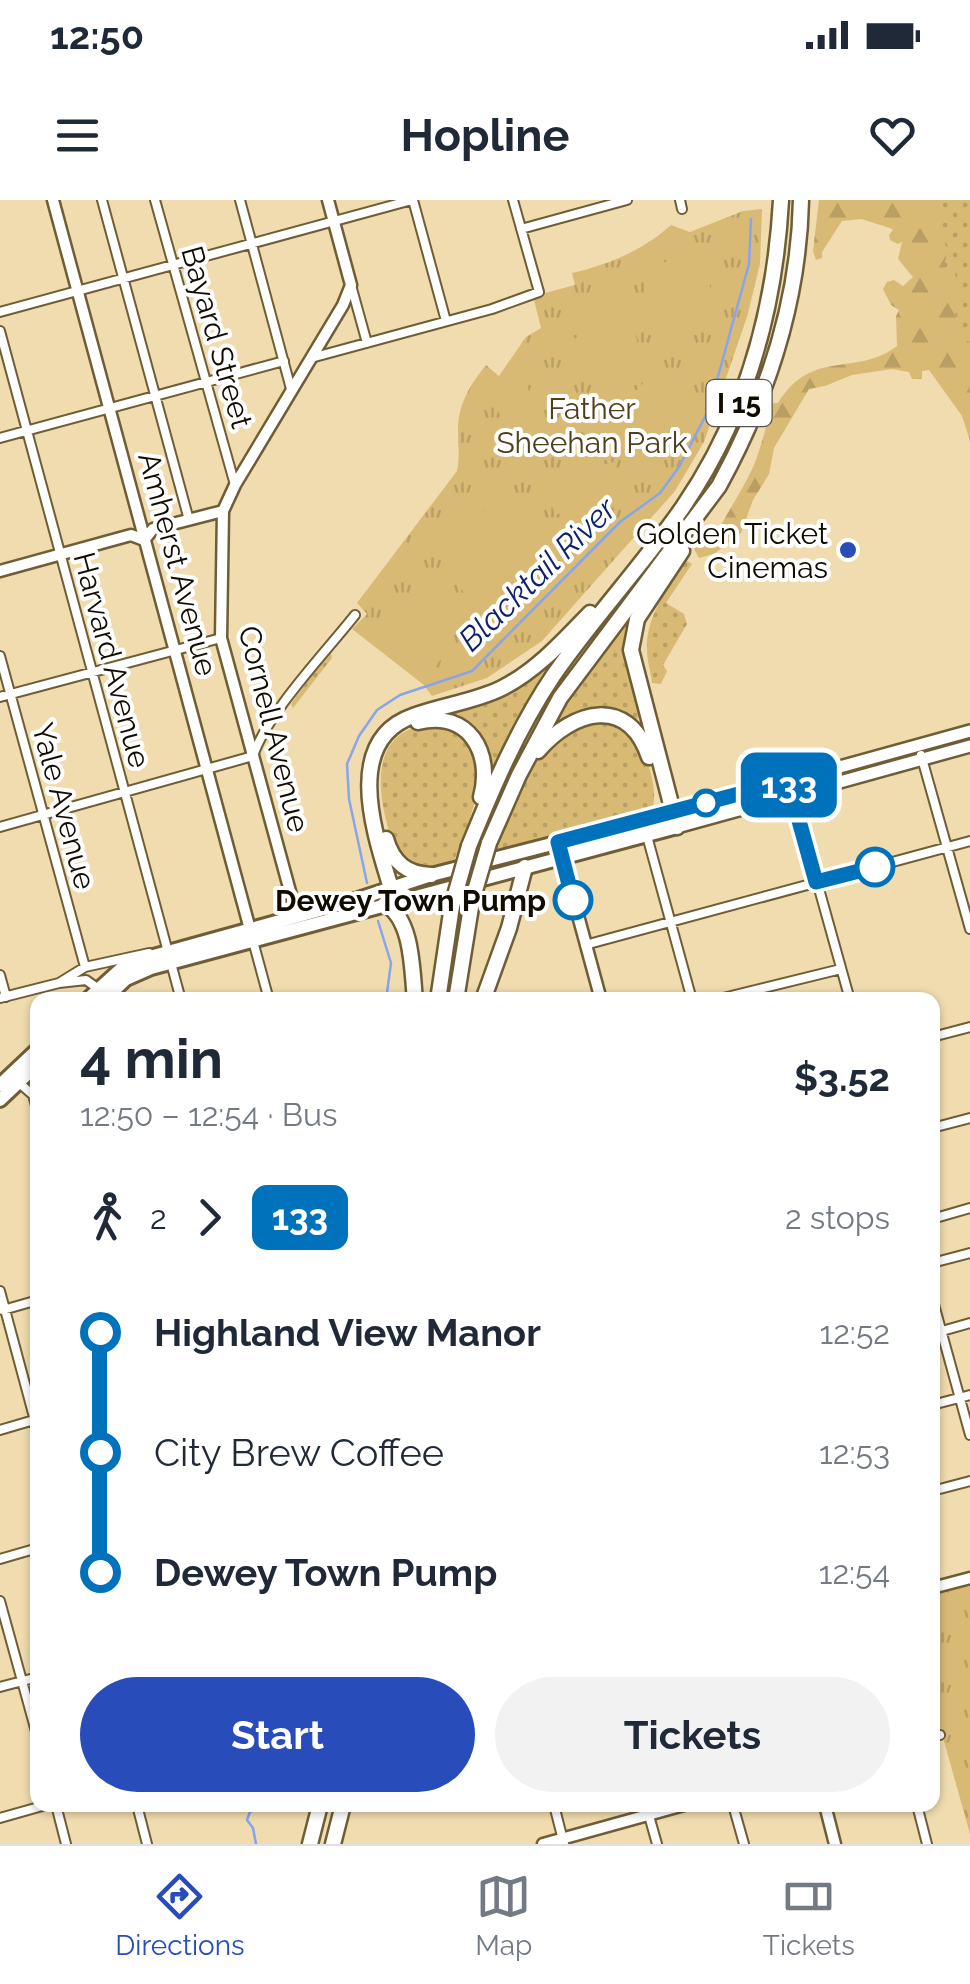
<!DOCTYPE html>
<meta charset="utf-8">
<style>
:root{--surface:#fff;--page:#f2f2f3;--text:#1f2937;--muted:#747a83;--line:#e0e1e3;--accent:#294cbb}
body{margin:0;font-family:Raleway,sans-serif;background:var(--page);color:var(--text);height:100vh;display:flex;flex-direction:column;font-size:38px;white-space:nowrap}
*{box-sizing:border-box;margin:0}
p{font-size:32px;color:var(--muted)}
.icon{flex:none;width:55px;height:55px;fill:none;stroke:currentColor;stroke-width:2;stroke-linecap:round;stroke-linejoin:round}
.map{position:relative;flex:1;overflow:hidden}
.drawer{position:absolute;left:30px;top:792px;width:910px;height:820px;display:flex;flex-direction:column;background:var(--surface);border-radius:20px;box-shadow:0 2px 8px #0004}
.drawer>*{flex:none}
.badge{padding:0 20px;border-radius:15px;font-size:35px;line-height:65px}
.map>.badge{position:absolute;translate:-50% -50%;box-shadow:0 0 0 5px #fff}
.legs{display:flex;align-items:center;gap:15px;height:110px;padding:0 50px;font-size:32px}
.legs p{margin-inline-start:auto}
.summary{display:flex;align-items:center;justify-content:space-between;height:170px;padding:0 50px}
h1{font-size:55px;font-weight:700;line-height:75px}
.primary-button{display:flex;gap:20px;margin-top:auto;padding:20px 50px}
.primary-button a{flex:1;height:115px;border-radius:60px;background:var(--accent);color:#fff;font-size:40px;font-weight:700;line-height:115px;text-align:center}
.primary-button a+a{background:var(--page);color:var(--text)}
ul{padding:0 50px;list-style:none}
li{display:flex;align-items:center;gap:35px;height:120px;font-size:38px}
li i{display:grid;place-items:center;width:15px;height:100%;margin:0 12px;background:currentColor}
li i::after{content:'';width:25px;height:25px;margin:-12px;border:8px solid;border-radius:50%;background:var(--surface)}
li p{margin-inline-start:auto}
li:first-child i{background:linear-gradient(#0000 50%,currentColor 0)}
li:last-child i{background:linear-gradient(currentColor 50%,#0000 0)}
.status{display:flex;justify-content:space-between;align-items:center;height:70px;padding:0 50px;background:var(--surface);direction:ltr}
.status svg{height:28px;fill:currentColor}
header{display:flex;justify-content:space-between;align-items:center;height:130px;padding:0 50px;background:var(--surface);font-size:45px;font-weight:700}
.menu{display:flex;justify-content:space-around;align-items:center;height:140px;border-top:2px solid var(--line);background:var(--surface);font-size:28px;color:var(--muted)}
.menu a{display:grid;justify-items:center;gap:5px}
.menu .on{color:var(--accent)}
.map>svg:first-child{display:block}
.grass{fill:url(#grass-dots)}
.forest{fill:url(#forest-firs)}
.park{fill:url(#park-tufts)}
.garden{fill:#d9ba75}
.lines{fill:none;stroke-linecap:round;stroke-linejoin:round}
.stream{stroke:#87a5ed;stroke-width:2.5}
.minor-casing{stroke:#6f5d35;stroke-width:12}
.tertiary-casing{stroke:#6f5d35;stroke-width:15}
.secondary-casing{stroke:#6f5d35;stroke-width:16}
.primary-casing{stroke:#6f5d35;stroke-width:18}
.motorway-casing{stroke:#6f5d35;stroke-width:19}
.minor{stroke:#fff;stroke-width:8}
.tertiary{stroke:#fff;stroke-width:10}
.secondary{stroke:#fff;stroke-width:11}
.primary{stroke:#fff;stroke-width:12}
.motorway{stroke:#fff;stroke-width:14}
.motorway-bridge-casing{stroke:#6f5d35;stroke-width:19;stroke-linecap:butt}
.motorway-bridge{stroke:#fff;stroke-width:14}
.line-1-casing{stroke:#fff;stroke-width:22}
.line-1{stroke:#0072bc;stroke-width:15}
.poi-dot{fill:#294cbb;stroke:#fff;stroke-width:4}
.stop-1-dot{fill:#fff;stroke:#0072bc;stroke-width:5}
.labels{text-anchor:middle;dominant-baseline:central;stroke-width:8;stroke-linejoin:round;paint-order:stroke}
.shield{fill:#fff;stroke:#59544c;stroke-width:2.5}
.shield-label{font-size:28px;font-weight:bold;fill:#120b00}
.street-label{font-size:30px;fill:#120b00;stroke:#fff}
.park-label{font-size:30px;fill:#4f3f1c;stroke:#fff}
.poi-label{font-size:30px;fill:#120b00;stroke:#fff;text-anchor:end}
.stop-label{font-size:30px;font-weight:bold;fill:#120b00;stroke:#fff;text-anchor:end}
.water-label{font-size:32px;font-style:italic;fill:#0d2172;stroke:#fff}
</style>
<div class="status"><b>12:50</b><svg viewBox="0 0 49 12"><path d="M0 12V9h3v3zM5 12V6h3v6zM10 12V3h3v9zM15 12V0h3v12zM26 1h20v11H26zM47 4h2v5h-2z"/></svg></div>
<header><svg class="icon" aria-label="menu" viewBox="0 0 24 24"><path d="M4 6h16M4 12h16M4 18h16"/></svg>Hopline<svg class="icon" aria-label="heart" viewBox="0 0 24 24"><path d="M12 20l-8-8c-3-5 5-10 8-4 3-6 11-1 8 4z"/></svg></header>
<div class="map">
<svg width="970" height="1644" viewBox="0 0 970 1644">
<defs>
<pattern id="grass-dots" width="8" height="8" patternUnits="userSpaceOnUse" patternTransform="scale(2.5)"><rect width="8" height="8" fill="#d9ba75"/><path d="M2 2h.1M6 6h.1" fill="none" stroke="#b99f63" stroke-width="1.8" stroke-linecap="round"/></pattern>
<pattern id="forest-firs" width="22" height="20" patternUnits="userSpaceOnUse" patternTransform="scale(2.5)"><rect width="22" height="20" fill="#d9ba75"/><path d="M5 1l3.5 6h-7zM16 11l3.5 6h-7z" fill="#b99f63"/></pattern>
<pattern id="park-tufts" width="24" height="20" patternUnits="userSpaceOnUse" patternTransform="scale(2.5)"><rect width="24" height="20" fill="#d9ba75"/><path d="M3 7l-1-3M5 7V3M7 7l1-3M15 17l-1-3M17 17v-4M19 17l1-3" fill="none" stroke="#b99f63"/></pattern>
</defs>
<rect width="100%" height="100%" fill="#f0dcaf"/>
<path class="grass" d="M929,0H970V218Z
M686,360L692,364L666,403L684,414L687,424L663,465L667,471L661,484L652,483C651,472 647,462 647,450C645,417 669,386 686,360Z
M629,417L626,450L639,517L635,522C602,510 582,504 552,527L563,504Z
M327,454H331L332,458L293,508L291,504Z
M552,461L491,570L444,514Z
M604,519C611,522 621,525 627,530C645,545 658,584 653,607L492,653C505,622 533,542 565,528C576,523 592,522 604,519Z
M434,523C441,526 450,527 457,531C502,559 466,625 454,662C438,666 424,671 408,664C396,658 390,636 387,624C375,578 375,529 434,523Z"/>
<path class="forest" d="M819,0H935L947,51L945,62L947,73L955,72L959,111L955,113L961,138L970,142L967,149L970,151V241L962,216L929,170L922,171V179H912L909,172L892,169L852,175L825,186L809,189L774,248L769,274L753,300L741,333L714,354L699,358L694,349L710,334L714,336L718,331C729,309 744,288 754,265C762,245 767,222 773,203H778C813,147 855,178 897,146L896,116L899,110L891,105L883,89L887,82L894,80L903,86L913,77L898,59L902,42L898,44L890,40L889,35L893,30L890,28L861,19L842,21L822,52V58L816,60L813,51Z"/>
<path class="park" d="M762,9L760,64L747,117L704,242L675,291L542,441L487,478L432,496L424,485L352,429L367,414L357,403L457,271C460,256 458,245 458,231C458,204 470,185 486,165L499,176L526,137L541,128L534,100L545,93L575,85L572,73C610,64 642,51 671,25L690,32L743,11Z
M970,1383V1634L933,1502L932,1394Z"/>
<path class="garden" d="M694,41C713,72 722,116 682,136L645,98V77Z
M612,99C644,125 646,164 618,194L572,156L571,143Z
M662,165C691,189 689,224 662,249L624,215L623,203Z
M514,168L534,198L504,222C490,201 496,183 514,168Z
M614,262L624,295L555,315L545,282Z
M529,293C552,353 542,392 484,425L434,345L438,329Z
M423,381C453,410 457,445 428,477L383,438V423L388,417L391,420Z"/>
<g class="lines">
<path class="stream" d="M367,683L349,599L347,564L359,536L377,510L400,495L472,471L620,322L660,293L679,267L709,209L749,64L751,19
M378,721L391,763L386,800
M256,1644L253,1628L247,1620L250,1612L265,1605"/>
<g class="minor-casing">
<path id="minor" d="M102,0L189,320
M155,0L235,285
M240,0L291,189
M413,0L446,121
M680,0L682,9
M521,29L627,0
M351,85L367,143
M0,112L412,0
M0,131L181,800
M311,158L492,109L539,92L513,0
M0,238L284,161
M0,456L85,767
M0,497L221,438
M921,555L970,729
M789,581L850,800
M0,627L253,556C268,512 325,453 355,415
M647,636L692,800
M253,741L269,800
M585,745L970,641
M0,775L6,797
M59,783L85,767L149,753
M0,798L59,783L86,780L100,790
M715,800L841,769
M932,837L970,827
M17,881L33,895L38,913
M932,928L970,918
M932,1019L970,1008
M932,1063L970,1053
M0,1091L38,1232
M932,1097L970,1235
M3,1110L38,1100
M942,1131L970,1123
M932,1205L970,1195
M0,1230L34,1220
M932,1291L970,1281
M0,1359L38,1348
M0,1401L38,1539
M0,1487L38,1477
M932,1537L940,1535
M56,1605L66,1644
M137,1605L147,1644
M554,1605L564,1644
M646,1605L657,1644
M733,1605L744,1644
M917,1605L927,1644
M0,1618L46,1605"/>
</g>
<g class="tertiary-casing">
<path id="tertiary" d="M53,0L251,733
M0,371L131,335L144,340L153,329L223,311
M561,653L601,800
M297,717L221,438L223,311L235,285L343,105L351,85L328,0
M932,1388L970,1378
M825,1605L835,1644
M543,1644L684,1605"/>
</g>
<g class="secondary-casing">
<path id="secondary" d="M673,613L970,531
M677,627L970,546"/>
</g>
<g class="primary-casing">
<path id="primary" d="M87,800L121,769L150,757L352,701L431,675L673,613
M104,800L126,779L151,768L677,627
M0,885L38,849
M0,900L38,864"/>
</g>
<g class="motorway-casing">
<path id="motorway" d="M418,522C469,510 493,553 481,597
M538,551C573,510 628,495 649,557
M677,627L631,450L637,419L682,351
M386,639C393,663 407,674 431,675
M489,643L519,575L560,498L719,286C767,198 799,101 801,0
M469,646C493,587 517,530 553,476C593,418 642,366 683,307C746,215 775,111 781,0
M409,698L391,688C375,635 342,541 413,516C442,505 474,502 502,488C536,471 563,441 590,413
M385,704C413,719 412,772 415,800
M438,800L452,706
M456,800L472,701
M483,800L509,728L525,667
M310,1644L320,1605
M333,1644L343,1605"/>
</g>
<use href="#minor" class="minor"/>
<use href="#tertiary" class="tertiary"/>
<use href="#secondary" class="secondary"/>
<use href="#primary" class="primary"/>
<use href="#motorway" class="motorway"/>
<g class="motorway-bridge-casing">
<path id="motorway-bridge" d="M472,701L489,643
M452,706L469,646"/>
</g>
<use href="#motorway-bridge" class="motorway-bridge"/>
</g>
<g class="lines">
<g class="line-1-casing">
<path id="line-1" d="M573,700L558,642L788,581L816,682L875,667"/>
</g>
<use href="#line-1" class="line-1"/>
</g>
<circle class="poi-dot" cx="848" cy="350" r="10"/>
<g class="stop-1-dot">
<circle cx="706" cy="603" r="12"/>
<circle cx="875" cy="667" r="18"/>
<circle cx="573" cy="700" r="18"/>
</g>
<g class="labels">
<rect class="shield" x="706.5" y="180" width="65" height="46" rx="8"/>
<g class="shield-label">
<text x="739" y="203">I 15</text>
</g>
<g class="street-label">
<text transform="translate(217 137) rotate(74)">Bayard Street</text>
<text transform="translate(178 364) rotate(75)">Amherst Avenue</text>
<text transform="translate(112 460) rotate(75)">Harvard Avenue</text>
<text transform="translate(274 529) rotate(76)">Cornell Avenue</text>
<text transform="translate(64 606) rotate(75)">Yale Avenue</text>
</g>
<g class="park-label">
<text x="592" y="208">Father<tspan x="592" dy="34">Sheehan Park</tspan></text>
</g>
<g class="poi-label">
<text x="828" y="333">Golden Ticket<tspan x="828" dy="34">Cinemas</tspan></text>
</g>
<g class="stop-label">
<text x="546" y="700">Dewey Town Pump</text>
</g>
<g class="water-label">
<text transform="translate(537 374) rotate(-44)">Blacktail River</text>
</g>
</g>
</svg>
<b class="badge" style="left:789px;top:585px;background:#0072bc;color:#fff">133</b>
<section class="drawer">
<div class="summary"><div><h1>4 min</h1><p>12:50 – 12:54 · Bus</p></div><b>$3.52</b></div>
<div class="legs"><svg class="icon" aria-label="walk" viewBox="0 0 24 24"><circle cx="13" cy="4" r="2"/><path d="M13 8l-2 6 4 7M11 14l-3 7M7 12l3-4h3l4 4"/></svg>2<svg class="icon" aria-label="forward" viewBox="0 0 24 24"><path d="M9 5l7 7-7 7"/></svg><b class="badge" style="background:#0072bc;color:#fff">133</b><p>2 stops</p></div>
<ul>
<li><i style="color:#0072bc"></i><b>Highland View Manor</b><p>12:52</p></li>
<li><i style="color:#0072bc"></i><span>City Brew Coffee</span><p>12:53</p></li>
<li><i style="color:#0072bc"></i><b>Dewey Town Pump</b><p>12:54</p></li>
</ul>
<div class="primary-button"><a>Start</a><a>Tickets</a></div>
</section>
</div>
<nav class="menu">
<a class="on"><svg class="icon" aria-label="directions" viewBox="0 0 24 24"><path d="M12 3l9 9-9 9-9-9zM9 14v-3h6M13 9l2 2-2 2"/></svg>Directions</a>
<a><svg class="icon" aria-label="map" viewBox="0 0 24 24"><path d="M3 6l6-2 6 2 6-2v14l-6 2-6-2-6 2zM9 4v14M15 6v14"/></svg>Map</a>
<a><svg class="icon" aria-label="tickets" viewBox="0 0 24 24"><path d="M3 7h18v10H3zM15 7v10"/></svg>Tickets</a>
</nav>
